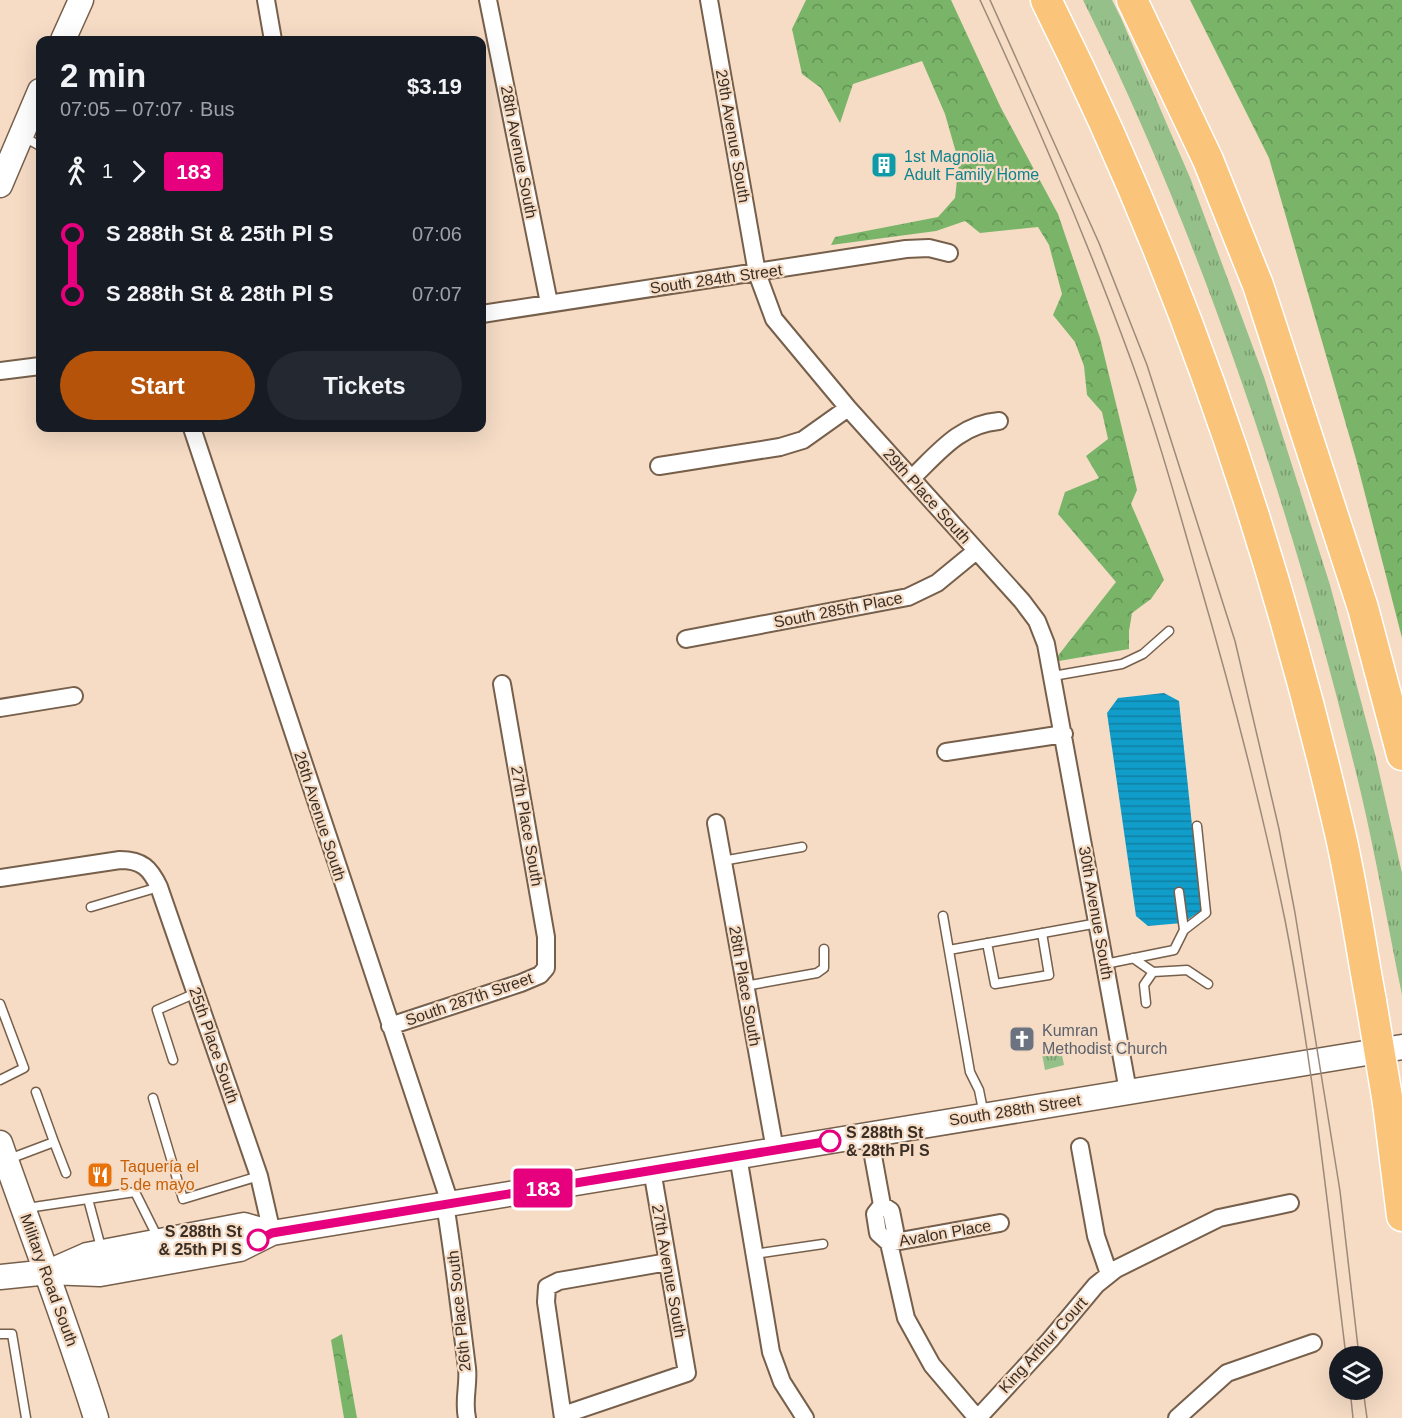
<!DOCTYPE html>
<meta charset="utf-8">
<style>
:root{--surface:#171b24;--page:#242831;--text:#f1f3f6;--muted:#9ea1a6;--accent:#b45309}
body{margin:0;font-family:Helvetica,sans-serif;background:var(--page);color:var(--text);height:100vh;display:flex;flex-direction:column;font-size:22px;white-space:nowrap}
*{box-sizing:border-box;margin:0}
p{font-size:20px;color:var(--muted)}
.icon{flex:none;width:33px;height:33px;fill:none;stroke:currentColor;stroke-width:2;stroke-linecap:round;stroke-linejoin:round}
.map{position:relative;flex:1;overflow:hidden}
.details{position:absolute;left:36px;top:36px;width:450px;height:396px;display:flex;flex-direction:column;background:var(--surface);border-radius:12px;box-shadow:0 6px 24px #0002}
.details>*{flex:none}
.badge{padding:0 12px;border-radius:4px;font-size:21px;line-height:39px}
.tools{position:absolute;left:1329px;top:1346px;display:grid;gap:12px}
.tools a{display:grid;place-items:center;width:54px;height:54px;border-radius:50%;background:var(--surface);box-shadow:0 6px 24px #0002;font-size:30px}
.map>.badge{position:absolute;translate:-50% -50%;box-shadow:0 0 0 3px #fff}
.legs{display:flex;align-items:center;gap:9px;height:66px;padding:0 24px;font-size:20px}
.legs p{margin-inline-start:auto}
.headline{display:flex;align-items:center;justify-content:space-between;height:102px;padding:0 24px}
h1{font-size:33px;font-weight:600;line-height:45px}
.cta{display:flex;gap:12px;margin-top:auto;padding:12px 24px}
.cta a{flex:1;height:69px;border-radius:36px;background:var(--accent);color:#fff;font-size:24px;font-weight:600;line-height:69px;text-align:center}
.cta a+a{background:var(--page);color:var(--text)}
ul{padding:0 24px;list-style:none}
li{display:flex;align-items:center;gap:21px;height:60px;font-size:22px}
li i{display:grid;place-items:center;width:9px;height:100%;margin:0 8px;background:currentColor}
li i::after{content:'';width:15px;height:15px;margin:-8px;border:4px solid;border-radius:50%;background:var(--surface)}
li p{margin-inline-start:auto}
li:first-child i{background:linear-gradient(#0000 50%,currentColor 0)}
li:last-child i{background:linear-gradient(currentColor 50%,#0000 0)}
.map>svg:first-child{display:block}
.grass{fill:url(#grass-tufts)}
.forest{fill:url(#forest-crowns)}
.water{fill:url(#water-rules)}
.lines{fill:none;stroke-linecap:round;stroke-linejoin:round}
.service-casing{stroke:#765f4b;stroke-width:11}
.minor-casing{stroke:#765f4b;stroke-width:20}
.secondary-casing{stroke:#765f4b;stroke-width:27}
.motorway-casing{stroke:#fff;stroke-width:33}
.service{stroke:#fff;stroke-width:8}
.minor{stroke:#fff;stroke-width:16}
.secondary{stroke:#fff;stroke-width:24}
.motorway{stroke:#fac47a;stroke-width:30}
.tram{stroke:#9c8979;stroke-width:1.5}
.motorway-bridge-casing{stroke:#fff;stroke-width:33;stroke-linecap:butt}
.motorway-bridge{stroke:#fac47a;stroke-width:30}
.line-1-casing{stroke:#fff;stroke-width:14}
.line-1{stroke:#e6007e;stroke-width:9}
.stop-1-dot{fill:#fff;stroke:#e6007e;stroke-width:3}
.labels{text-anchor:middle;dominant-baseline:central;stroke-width:4.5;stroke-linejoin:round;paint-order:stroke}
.street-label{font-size:16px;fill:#392f26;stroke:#f6dcc5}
.culture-label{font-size:16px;fill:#0d838f;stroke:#f6dcc5;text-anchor:start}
.worship-label{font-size:16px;fill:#5b616d;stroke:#f6dcc5;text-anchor:start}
.stop-label{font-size:16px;font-weight:bold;fill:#392f26;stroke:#f6dcc5;text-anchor:start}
.food-label{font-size:16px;fill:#c56008;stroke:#f6dcc5;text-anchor:start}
</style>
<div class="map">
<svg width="1402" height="1418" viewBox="0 0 1402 1418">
<defs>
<pattern id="grass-tufts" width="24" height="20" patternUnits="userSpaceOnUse" patternTransform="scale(1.5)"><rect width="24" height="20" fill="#95c089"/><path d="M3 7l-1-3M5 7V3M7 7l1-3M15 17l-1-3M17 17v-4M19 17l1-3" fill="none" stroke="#7b9c70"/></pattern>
<pattern id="forest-crowns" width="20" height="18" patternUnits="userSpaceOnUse" patternTransform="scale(1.5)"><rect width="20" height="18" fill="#79b468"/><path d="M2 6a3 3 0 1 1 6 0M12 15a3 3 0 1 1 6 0" fill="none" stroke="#649355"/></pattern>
<pattern id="water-rules" width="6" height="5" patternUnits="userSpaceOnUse" patternTransform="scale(1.5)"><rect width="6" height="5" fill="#119dca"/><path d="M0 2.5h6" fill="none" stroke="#1180a4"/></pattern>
</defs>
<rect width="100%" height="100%" fill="#f6dcc5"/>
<path class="grass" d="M1083,0H1112L1121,18L1191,180L1264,377L1330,585L1375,754L1402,873V995C1388,926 1376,857 1360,789C1295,521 1206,247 1083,0Z
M1061,1050L1064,1065L1045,1070L1042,1054Z"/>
<path class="forest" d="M806,0H951L1001,108L1058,214L1100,338L1137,490L1131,504L1164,580L1151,599L1132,613L1129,631V649L1053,662L1116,582L1058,514L1065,492L1099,478L1086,456L1108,439L1102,412L1087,395L1084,366L1075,342L1053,315L1062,294L1049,245L1038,227L980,233L965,221L936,231L831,245L835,237L938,217L955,198L959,163L945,114L922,61L853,84L840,123L821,88L802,74L792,29Z
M1190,0H1402V638L1356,459L1269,158Z
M342,1334L357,1418H344L331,1340Z"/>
<path class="water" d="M1164,693L1179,701L1201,911L1182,923L1148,926L1136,916L1107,713L1118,698Z"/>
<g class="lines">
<g class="service-casing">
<path id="service" d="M24,137L40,146
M1053,676L1122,664L1143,654L1169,631
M722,861L802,847
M1179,892L1184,930
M91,907L159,887
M943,916L970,1072L979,1090L984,1115
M987,943L995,984L1049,975L1042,933
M949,950L1098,923
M1133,958L1153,972
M1105,964L1174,950L1184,930L1206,913L1197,826
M745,986L817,973L824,968V949
M1146,1003L1144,985L1153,972L1187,970L1208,984
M0,1004L24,1068L0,1080
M173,1060L157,1010L196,993
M153,1098L183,1199L259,1176
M54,1142L66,1173
M9,1159L54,1142L36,1092
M88,1199L102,1251
M27,1208L135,1192L158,1238
M754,1254L823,1244
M0,1334H12L26,1418"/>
</g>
<g class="minor-casing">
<path id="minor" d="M266,0L273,40
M488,0L549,303
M709,0L757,273L774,319L848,408L1022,601L1037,621L1046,644L1128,1091
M482,314L906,249L929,248L949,253
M0,371L40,366
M192,428L450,1203
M659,466L780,447L803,440L848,408
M912,478C938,453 960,424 999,421
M686,639L908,597L937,583L976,551
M0,708L74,696
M946,752L1064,734
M716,823L775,1150
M0,878L120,860C142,860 150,868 159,887L259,1176L272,1233
M390,1026L521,983L540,975L546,968V937L502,684
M869,1134L882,1205L891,1211L895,1231L889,1243L906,1318L932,1365L977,1418
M1080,1147L1096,1236L1109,1274
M738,1156L771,1352L782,1382L805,1418
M445,1204C454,1259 460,1313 467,1368C469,1385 463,1400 467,1418
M882,1205L875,1214L878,1233L889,1243L1000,1223
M563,1415L687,1373L652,1170
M563,1418L546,1302L547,1287L559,1281L668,1262
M978,1418L1050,1340L1096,1285L1116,1269L1219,1218L1290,1203
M1177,1418L1227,1373L1313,1343"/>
</g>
<g class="secondary-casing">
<path id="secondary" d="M63,40L81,0
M0,185L40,91
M0,1143C32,1235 67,1325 96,1418
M53,1270L87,1255L244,1225L272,1233
M0,1277L49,1272L100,1274L240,1249L272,1233L1402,1047"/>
</g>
<g class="motorway-casing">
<path id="motorway" d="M1046,0C1177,261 1272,540 1338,824C1352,882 1360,942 1371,1001
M1132,0L1208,160L1258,285L1363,608L1402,755
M1388,1103L1402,1216"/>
</g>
<use href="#service" class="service"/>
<use href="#minor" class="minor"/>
<use href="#secondary" class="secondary"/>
<use href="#motorway" class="motorway"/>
<path class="tram" d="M980,0C1035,118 1086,237 1131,360C1157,431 1177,504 1198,577C1231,690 1261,804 1285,920C1313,1064 1328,1210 1346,1356
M990,0L1099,243L1147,365L1235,641L1279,829L1295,913L1340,1191L1359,1356
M1350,1389L1353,1418
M1363,1389L1367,1418"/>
<g class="motorway-bridge-casing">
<path id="motorway-bridge" d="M1371,1001L1388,1103"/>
</g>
<use href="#motorway-bridge" class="motorway-bridge"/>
</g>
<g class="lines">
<g class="line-1-casing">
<path id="line-1" d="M258,1240L272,1233L830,1141"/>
</g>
<use href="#line-1" class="line-1"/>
</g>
<defs>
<g id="building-square" transform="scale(1.35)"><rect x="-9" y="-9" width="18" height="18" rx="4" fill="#0f9aa8" stroke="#f6dcc5"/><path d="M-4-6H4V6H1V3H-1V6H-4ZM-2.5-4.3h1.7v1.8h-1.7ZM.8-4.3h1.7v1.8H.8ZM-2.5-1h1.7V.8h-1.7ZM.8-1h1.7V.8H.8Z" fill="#fff"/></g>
<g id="church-square" transform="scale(1.35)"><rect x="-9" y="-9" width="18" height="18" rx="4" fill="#6b7280" stroke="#f6dcc5"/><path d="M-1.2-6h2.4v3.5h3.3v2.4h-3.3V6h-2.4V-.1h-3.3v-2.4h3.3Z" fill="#fff"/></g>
<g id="restaurant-square" transform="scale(1.35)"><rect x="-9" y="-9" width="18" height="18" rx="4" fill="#e8710a" stroke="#f6dcc5"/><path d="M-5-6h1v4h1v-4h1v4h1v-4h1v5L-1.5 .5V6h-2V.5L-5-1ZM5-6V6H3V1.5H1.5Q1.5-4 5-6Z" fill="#fff"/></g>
</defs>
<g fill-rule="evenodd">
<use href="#building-square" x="884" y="165"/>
<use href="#church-square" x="1022" y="1039"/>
<use href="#restaurant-square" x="100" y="1175"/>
</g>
<g class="stop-1-dot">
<circle cx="830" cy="1141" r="10"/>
<circle cx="258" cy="1240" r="10"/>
</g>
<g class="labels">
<g class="street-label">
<text transform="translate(733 136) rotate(80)">29th Avenue South</text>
<text transform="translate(519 152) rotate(79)">28th Avenue South</text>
<text transform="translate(716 279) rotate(-8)">South 284th Street</text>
<text transform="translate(927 496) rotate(48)">29th Place South</text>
<text transform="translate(838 610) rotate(-11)">South 285th Place</text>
<text transform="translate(320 816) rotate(72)">26th Avenue South</text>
<text transform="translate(527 826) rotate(80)">27th Place South</text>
<text transform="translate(1096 913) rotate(80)">30th Avenue South</text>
<text transform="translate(745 986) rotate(80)">28th Place South</text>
<text transform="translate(469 999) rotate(-19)">South 287th Street</text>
<text transform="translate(214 1045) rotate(71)">25th Place South</text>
<text transform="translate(1015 1110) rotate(-9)">South 288th Street</text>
<text transform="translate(945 1233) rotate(-10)">Avalon Place</text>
<text transform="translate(669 1271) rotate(80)">27th Avenue South</text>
<text transform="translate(49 1280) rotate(70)">Military Road South</text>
<text transform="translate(459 1311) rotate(-96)">26th Place South</text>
<text transform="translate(1043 1345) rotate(-48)">King Arthur Court</text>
</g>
<g class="culture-label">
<text x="904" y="156">1st Magnolia<tspan x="904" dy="18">Adult Family Home</tspan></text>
</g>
<g class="worship-label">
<text x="1042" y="1030">Kumran<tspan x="1042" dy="18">Methodist Church</tspan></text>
</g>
<g class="stop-label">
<text x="846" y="1132">S 288th St<tspan x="846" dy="18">&amp; 28th Pl S</tspan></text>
<text x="242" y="1231" text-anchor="end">S 288th St<tspan x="242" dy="18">&amp; 25th Pl S</tspan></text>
</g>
<g class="food-label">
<text x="120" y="1166">Taquería el<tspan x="120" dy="18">5 de mayo</tspan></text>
</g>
</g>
</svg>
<div class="tools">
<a><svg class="icon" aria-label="layers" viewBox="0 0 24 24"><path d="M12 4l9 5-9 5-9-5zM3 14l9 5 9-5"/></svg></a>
</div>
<b class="badge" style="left:543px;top:1188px;background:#e6007e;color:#fff">183</b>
<section class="details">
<div class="headline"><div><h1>2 min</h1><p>07:05 – 07:07 · Bus</p></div><b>$3.19</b></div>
<div class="legs"><svg class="icon" aria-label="walk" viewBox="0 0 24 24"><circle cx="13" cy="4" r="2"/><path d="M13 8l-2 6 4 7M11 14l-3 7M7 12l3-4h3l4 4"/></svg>1<svg class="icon" aria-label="forward" viewBox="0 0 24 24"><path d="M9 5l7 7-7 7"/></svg><b class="badge" style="background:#e6007e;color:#fff">183</b></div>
<ul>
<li><i style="color:#e6007e"></i><b>S 288th St &amp; 25th Pl S</b><p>07:06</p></li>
<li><i style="color:#e6007e"></i><b>S 288th St &amp; 28th Pl S</b><p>07:07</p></li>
</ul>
<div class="cta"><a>Start</a><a>Tickets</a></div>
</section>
</div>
